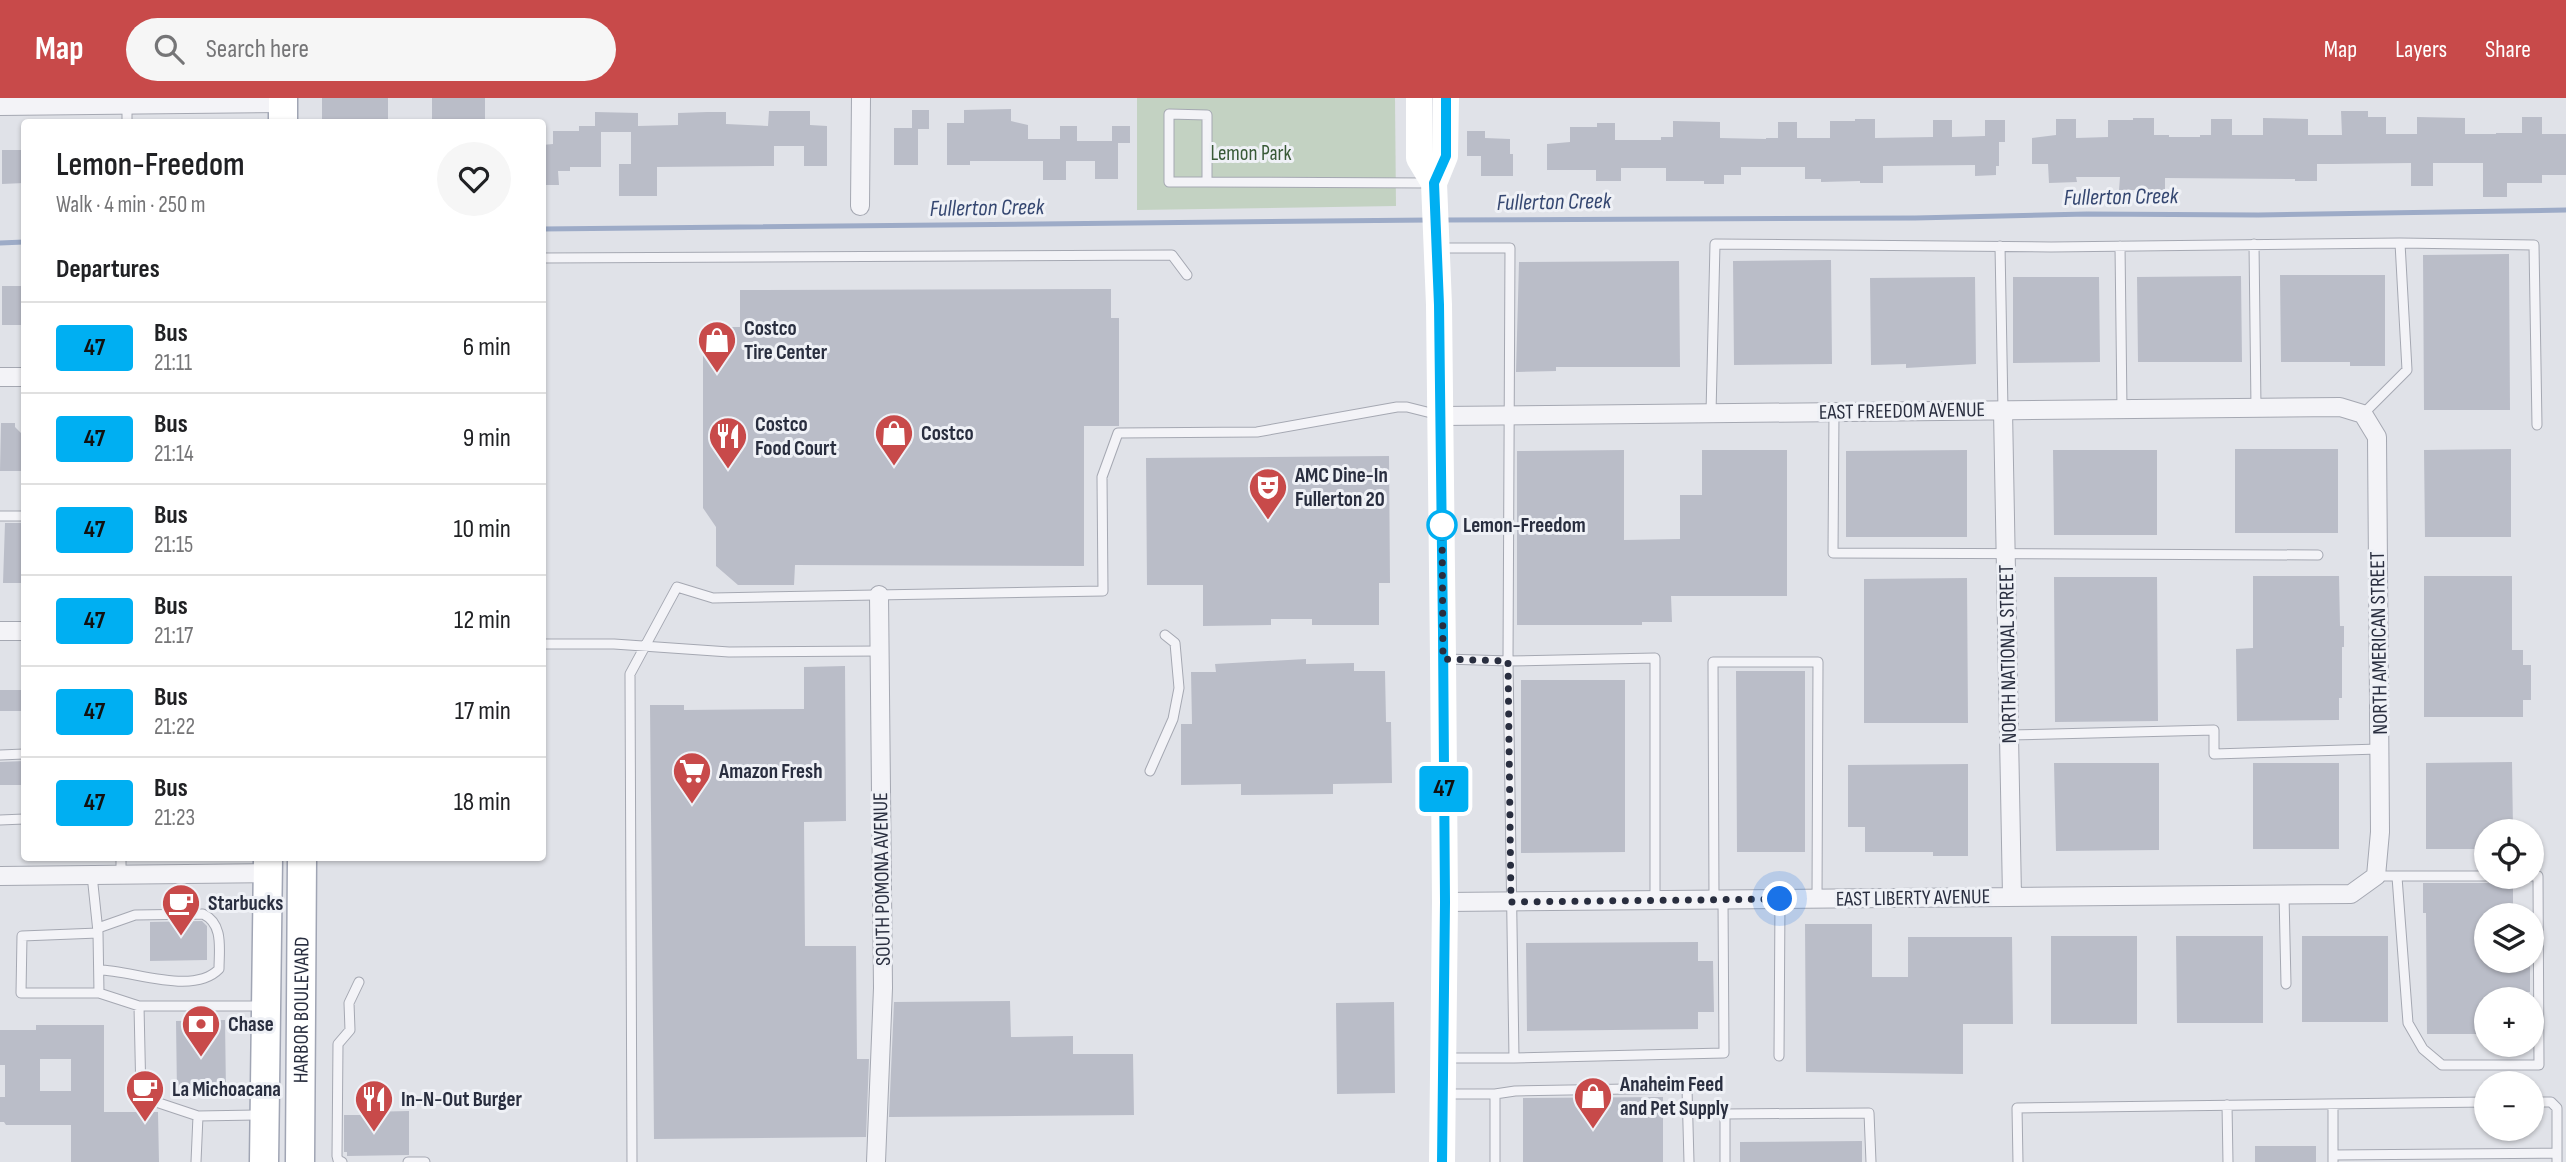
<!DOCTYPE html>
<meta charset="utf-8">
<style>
:root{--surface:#fff;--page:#f6f6f6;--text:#202124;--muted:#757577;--line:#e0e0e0;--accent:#c84a4a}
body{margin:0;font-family:"Sofia Sans Condensed",sans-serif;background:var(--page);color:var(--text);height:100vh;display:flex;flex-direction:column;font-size:26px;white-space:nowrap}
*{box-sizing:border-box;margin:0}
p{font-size:23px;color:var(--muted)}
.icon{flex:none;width:38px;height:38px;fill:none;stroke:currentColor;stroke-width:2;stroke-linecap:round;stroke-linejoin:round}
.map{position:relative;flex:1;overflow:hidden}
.sheet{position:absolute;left:21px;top:21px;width:525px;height:742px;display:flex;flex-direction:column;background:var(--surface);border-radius:7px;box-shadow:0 2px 5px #0004}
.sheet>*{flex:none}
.badge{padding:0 14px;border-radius:5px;font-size:24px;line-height:46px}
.buttons{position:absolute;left:2474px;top:721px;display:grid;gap:14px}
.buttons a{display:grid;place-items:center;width:70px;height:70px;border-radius:50%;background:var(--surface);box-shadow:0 2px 5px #0004;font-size:35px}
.you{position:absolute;width:35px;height:35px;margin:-18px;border:5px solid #fff;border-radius:50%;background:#1a73e8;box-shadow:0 0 0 10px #1a73e833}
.map>.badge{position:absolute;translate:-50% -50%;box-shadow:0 0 0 4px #fff}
h2{padding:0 35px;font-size:26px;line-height:63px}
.round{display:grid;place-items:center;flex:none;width:74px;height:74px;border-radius:37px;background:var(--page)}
.headline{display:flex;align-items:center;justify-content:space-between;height:119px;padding:0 35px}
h1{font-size:33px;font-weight:600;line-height:52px}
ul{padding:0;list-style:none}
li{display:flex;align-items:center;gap:21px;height:91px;padding:0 35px;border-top:2px solid var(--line)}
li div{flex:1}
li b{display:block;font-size:26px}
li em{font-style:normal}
li .badge{min-width:77px;font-weight:700;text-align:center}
header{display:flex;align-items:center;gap:42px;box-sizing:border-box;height:98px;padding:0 35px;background:var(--accent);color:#fff}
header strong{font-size:33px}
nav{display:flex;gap:38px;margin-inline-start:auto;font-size:24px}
.search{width:490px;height:63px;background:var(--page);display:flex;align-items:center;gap:18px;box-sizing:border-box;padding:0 24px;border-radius:38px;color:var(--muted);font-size:26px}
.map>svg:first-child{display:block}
.green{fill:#c3d2c2}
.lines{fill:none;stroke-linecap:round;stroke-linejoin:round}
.stream{stroke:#9dabc7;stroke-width:5}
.building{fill:#babdc8;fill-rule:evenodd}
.lane-casing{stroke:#a5a8b2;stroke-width:11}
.street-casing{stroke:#a5a8b2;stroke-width:20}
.primary-casing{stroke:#a0a5b4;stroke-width:31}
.lane{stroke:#f3f3f7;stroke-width:9}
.street{stroke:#f3f3f7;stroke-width:18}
.secondary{stroke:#fff;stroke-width:26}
.primary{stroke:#fff;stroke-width:28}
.line-casing{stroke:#fff;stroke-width:16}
.line{stroke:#00aff2;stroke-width:10}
.walk{stroke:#292e3f;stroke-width:7;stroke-dasharray:0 12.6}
.stop-dot{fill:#fff;stroke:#00aff2;stroke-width:3.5}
.labels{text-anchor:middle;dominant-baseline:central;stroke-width:6;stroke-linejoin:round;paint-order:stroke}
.park-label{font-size:21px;fill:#395a37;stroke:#eff1f6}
.poi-label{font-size:21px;font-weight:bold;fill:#292e3f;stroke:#eff1f6;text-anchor:start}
.street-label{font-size:21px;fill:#292e3f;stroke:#eff1f6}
.stop-label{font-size:21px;font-weight:bold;fill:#292e3f;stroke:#eff1f6;text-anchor:start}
.water-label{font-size:23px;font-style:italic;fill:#354771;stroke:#eff1f6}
</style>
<header>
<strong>Map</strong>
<div class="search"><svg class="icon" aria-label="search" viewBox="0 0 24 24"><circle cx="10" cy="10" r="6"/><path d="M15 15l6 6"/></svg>Search here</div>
<nav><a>Map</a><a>Layers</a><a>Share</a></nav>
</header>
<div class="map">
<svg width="2566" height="1064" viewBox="0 0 2566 1064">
<rect width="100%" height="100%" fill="#e0e2e8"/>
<path class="green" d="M1137,0H1395L1396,108L1137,112Z"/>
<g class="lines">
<path class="stream" d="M1442,122L1915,120L2087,116L2258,117L2566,112
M542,131L1429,122
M0,145L24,144"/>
</g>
<path class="building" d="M322,0H388V24H322Z
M432,0H485V24H432Z
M1011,11V23L1028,27V41H1060V28H1077V43H1112V28H1130V45H1118V81H1095V63H1066V82H1043V63H970V67H947V25H964V12Z
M912,12H929V31H918V67H894V30H912Z
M769,13H810V27L827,28V68H804V48H774V68L657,69V98H619V66H631V34H601V69H570V73H558L559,87H542V47L553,46V33H579V28H595V14L638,15V28L678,27V15L707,14H726V26L768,28Z
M2341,13H2368V19H2386V36H2417V19L2465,20V36H2496V35H2522V19H2542V36H2566V77H2542V85H2507V99H2483V65H2433V88H2411V65L2333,66H2317V83H2295V81L2165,80V92H2119L2120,79H2076L2077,84L2049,85L2048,66H2032V40L2056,37V21H2076V40L2108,39V22H2133V20H2154V37H2169V39H2200V37H2211V21H2232V37H2263V20L2308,21V37H2342Z
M1855,21H1875V40L1933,39V22H1952V39L1985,38V22H2005V44H1999V68H1996V77L1975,78V67L1883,68V85H1860V83L1821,84V81H1805V69H1741V77H1724V86H1704V83H1666V70H1621V83H1596V72H1547V46L1570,44V29H1597V25H1615V42H1661V39H1673V23L1720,24V40L1766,41V40H1778V24H1797V40H1830V23H1855Z
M1467,33H1485V40L1510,41V56H1513V78H1481V58H1467Z
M2,52H24V85L2,86Z
M2509,156L2510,312H2424L2423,157Z
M1831,162L1832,266L1734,267L1733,163Z
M1679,163L1680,269H1556V273L1516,274L1519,164Z
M2280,177H2385V268H2350V264H2281Z
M2241,178L2242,264H2138L2137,179Z
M1975,179L1976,266L1906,270V266L1871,267L1870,180Z
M2013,179H2099L2100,264L2013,265Z
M2,188H24L23,227H2Z
M1111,191V220H1119V328H1084V468L795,467L794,487H738L716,468V429L703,410V229H740V192Z
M1,325H15V329L24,338V373H0Z
M2235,351H2338V435H2235Z
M2511,351V439H2425L2424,352Z
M1624,352V442L1680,441V397H1702V352H1787V498H1671L1672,524H1642V527H1517V353Z
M1967,352V439H1846V353Z
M2053,352H2157V437H2054Z
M1389,358L1390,485H1379V527H1312V521H1271V527L1203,528V487H1147L1146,360Z
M5,425H22L24,485H3Z
M2253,478H2339L2340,528H2344V549H2342V600H2339V622L2237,623L2236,551L2253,550Z
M2424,478H2512V552H2523V567H2531V602H2523V619H2424Z
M2054,479H2157L2158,623L2055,624Z
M1967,480L1968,625H1864V481Z
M1306,561V566L1354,565V573H1385L1386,624H1391L1392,685L1333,686V696L1241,697V686L1181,687V626H1192L1191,574H1216L1215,566Z
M845,568L846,723L804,724L805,848H856L857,961H869L866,1039L654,1041L650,607H684V612L804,611V569Z
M1736,573H1805V754H1737Z
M1521,582H1625V754L1521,755Z
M0,592H24V613H0Z
M24,663V687H0V664Z
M2512,664L2513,733H2487V751H2426V665Z
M2054,665H2159V752L2056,753Z
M2253,665H2339V751H2253Z
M1968,666V758H1933V754H1865V729H1848V667Z
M2493,781H2513V817H2487V863H2530V894H2514V901H2487V936H2427L2426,815H2423V785H2487Z
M202,823L207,828V862L150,863V824Z
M1805,826H1872V879H1908V839H2012L2013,926H1963V976L1806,974Z
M2051,838H2137V926H2051Z
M2176,838H2263V925H2177Z
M2302,838H2388V924H2302Z
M1698,844V863H1713L1714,914H1698V931L1527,933L1526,845Z
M1010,903L1011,939L1073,938V956H1133L1134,1017L889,1019L894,904Z
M1394,904L1395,995L1337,996L1336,905Z
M225,922L226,995H177L176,923Z
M36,927H104V1014H158L159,1064H71V1027H6L4,1024H0V999H5V967H0V932H36ZM40,961H71V993H40Z
M1663,999V1064H1523V1000Z
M409,1013V1057L347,1058V1054H344V1017H366V1014Z
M1862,1043V1064H1740V1044Z
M2255,1048H2316V1064H2255Z"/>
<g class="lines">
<g class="lane-casing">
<path id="lane" d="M127,24V5
M1207,84H1169V16L1207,17V84L1428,85
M2400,145L2534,147L2537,327
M2254,146L2256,310
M2000,148L2003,312
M2120,148L2122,311
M1439,150H1510L1508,563L1655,560V802
M542,160L1172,157L1187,177
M1834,314L1833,455L2318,457
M1711,315L1715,146L2051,149L2400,145L2407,272L2363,316
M0,418H24
M542,546H614L729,554L880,553
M2009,637L2214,632V656L2379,651
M0,657L24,656
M1150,673L1173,621L1179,590L1175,545L1165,537
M0,722L24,721
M92,777L98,834
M121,777V760
M2376,778H2487
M2397,779L2408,925L2423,951L2442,967H2539L2538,778H2532
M2284,797L2286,886
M1714,802L1713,564H1818L1817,801
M98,830L135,817L203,816C224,826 219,851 219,871C193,898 132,872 99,872
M99,895L98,835L22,838L21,895H99L139,908H261
M139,908L141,999L198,1018L259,1017
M1779,958L1780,801
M1445,960H1514L1508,563L1446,561
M1514,960L1724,955L1723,802
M1446,996H1495V1064
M1495,996L1515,993L1687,990L1689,1064
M2532,1004H2551L2557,1010V1064
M2227,1007L2228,1064
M2333,1057L2557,1055
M196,1064L198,1018
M342,1064L338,1062L337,1058L338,946L350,932L349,905L359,884
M408,1064H425
M632,1064L630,576L677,489L713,500L1103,493L1102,379L1118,335L1257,334L1397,309H1407L1439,317
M1725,1064V1016L1869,1015L1871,1064
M2018,1064L2017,1010L2487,1004
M2333,1064V1006"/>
</g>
<g class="street-casing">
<path id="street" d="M0,8L283,5
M860,108L861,0
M0,279H24
M2003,312L2012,799
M1441,318L2340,309L2363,316L2377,339L2380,734L2376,778L2351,796L1445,804
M0,533H24
M0,778L268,775
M876,1064L883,890L879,497"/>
</g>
<g class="primary-casing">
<g id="primary">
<path d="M283,0V24"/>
<path d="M264,1064L268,760"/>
<path id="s1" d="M300,1064L302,760"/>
</g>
</g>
<use href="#lane" class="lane"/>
<use href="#street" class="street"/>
<path class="secondary" d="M1419,0V60L1434,85
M1442,1064L1445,804L1443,561L1439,207L1434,85L1445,58L1446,0"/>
<use href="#primary" class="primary"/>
</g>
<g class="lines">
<g class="line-casing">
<path id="line" d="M1442,1064L1445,804L1443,534L1439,207L1434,85L1446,58V0"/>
</g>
<use href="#line" class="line"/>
<path class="walk" d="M1442,427L1443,561L1508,563L1511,804L1780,801"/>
</g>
<defs>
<g id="shop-pin" transform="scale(2.0125)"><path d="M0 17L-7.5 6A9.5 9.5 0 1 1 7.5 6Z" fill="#c84a4a" stroke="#eff1f6"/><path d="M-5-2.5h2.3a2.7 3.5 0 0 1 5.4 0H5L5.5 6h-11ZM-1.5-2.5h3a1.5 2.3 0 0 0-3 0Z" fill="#fff"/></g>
<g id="restaurant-pin" transform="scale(2.0125)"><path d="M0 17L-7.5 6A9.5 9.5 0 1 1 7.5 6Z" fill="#c84a4a" stroke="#eff1f6"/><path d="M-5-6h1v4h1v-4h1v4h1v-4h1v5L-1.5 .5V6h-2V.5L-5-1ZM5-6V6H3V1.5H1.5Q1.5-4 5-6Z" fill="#fff"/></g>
<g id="theatre-pin" transform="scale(2.0125)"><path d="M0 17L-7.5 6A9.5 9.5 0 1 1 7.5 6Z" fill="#c84a4a" stroke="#eff1f6"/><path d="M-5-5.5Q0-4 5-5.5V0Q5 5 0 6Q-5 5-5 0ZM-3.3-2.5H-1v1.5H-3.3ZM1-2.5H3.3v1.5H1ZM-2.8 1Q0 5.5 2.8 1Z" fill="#fff"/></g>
<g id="supermarket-pin" transform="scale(2.0125)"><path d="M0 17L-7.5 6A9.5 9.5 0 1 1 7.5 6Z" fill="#c84a4a" stroke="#eff1f6"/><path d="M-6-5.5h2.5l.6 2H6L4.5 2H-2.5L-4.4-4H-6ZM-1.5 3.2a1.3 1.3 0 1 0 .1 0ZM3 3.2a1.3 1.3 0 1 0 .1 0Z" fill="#fff"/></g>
<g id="cafe-pin" transform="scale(2.0125)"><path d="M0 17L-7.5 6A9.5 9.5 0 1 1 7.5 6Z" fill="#c84a4a" stroke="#eff1f6"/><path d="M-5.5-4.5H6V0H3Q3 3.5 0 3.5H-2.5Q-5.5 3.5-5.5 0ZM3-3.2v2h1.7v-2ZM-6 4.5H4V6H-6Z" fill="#fff"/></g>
<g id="bank-pin" transform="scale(2.0125)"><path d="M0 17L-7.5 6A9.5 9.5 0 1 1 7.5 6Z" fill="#c84a4a" stroke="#eff1f6"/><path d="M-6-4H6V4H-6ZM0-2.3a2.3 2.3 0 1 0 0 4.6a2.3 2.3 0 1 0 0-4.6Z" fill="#fff"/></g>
</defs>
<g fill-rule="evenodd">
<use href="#shop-pin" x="717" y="242"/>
<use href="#shop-pin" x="894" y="335"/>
<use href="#restaurant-pin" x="728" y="338"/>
<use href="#theatre-pin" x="1268" y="389"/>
<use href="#supermarket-pin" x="692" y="673"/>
<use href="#cafe-pin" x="181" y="805"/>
<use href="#bank-pin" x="201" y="926"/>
<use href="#cafe-pin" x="145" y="991"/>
<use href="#shop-pin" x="1593" y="998"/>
<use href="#restaurant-pin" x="374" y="1001"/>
</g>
<circle class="stop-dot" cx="1442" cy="427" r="14"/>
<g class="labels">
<g class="park-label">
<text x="1251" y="55">Lemon Park</text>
</g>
<g class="poi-label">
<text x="744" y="230">Costco<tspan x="744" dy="24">Tire Center</tspan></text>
<text x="755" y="326">Costco<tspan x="755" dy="24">Food Court</tspan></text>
<text x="921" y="335">Costco</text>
<text x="1295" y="377">AMC Dine-In<tspan x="1295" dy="24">Fullerton 20</tspan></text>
<text x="719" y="673">Amazon Fresh</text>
<text x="208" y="805">Starbucks</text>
<text x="228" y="926">Chase</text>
<text x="1620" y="986">Anaheim Feed<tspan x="1620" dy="24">and Pet Supply</tspan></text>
<text x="172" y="991">La Michoacana</text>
<text x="401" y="1001">In-N-Out Burger</text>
</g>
<g class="street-label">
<text transform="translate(1902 313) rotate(-1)">EAST FREEDOM AVENUE</text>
<text transform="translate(2379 545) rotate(-91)">NORTH AMERICAN STREET</text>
<text transform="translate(2008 556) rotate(-91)">NORTH NATIONAL STREET</text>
<text transform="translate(882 781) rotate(-91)">SOUTH POMONA AVENUE</text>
<text transform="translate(1913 800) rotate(-1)">EAST LIBERTY AVENUE</text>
<text stroke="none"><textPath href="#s1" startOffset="152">HARBOR BOULEVARD</textPath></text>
</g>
<g class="stop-label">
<text x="1463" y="427">Lemon-Freedom</text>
</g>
<g class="water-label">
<text transform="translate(2121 99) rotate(-1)">Fullerton Creek</text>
<text transform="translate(1554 104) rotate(-1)">Fullerton Creek</text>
<text transform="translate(987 110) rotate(-1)">Fullerton Creek</text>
</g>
</g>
</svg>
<div class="buttons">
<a><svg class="icon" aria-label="locate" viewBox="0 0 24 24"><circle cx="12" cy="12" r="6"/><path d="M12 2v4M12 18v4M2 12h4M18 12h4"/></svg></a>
<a><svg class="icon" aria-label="layers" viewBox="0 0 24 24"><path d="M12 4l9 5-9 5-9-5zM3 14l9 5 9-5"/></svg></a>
<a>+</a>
<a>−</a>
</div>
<div class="you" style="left:1780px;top:801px"></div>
<b class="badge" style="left:1444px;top:691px;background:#00aff2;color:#111">47</b>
<section class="sheet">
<div class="headline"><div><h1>Lemon-Freedom</h1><p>Walk · 4 min · 250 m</p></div><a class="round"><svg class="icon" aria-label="heart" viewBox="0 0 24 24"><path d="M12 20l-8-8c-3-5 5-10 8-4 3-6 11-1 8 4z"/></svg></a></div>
<h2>Departures</h2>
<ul>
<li><span class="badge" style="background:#00aff2;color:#111">47</span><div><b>Bus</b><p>21:11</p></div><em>6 min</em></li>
<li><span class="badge" style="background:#00aff2;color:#111">47</span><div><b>Bus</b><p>21:14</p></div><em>9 min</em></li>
<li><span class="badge" style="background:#00aff2;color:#111">47</span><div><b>Bus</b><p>21:15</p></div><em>10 min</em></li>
<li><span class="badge" style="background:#00aff2;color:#111">47</span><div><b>Bus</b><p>21:17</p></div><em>12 min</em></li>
<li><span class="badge" style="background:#00aff2;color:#111">47</span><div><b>Bus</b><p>21:22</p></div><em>17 min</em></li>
<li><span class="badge" style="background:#00aff2;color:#111">47</span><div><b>Bus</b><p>21:23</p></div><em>18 min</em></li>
</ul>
</section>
</div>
